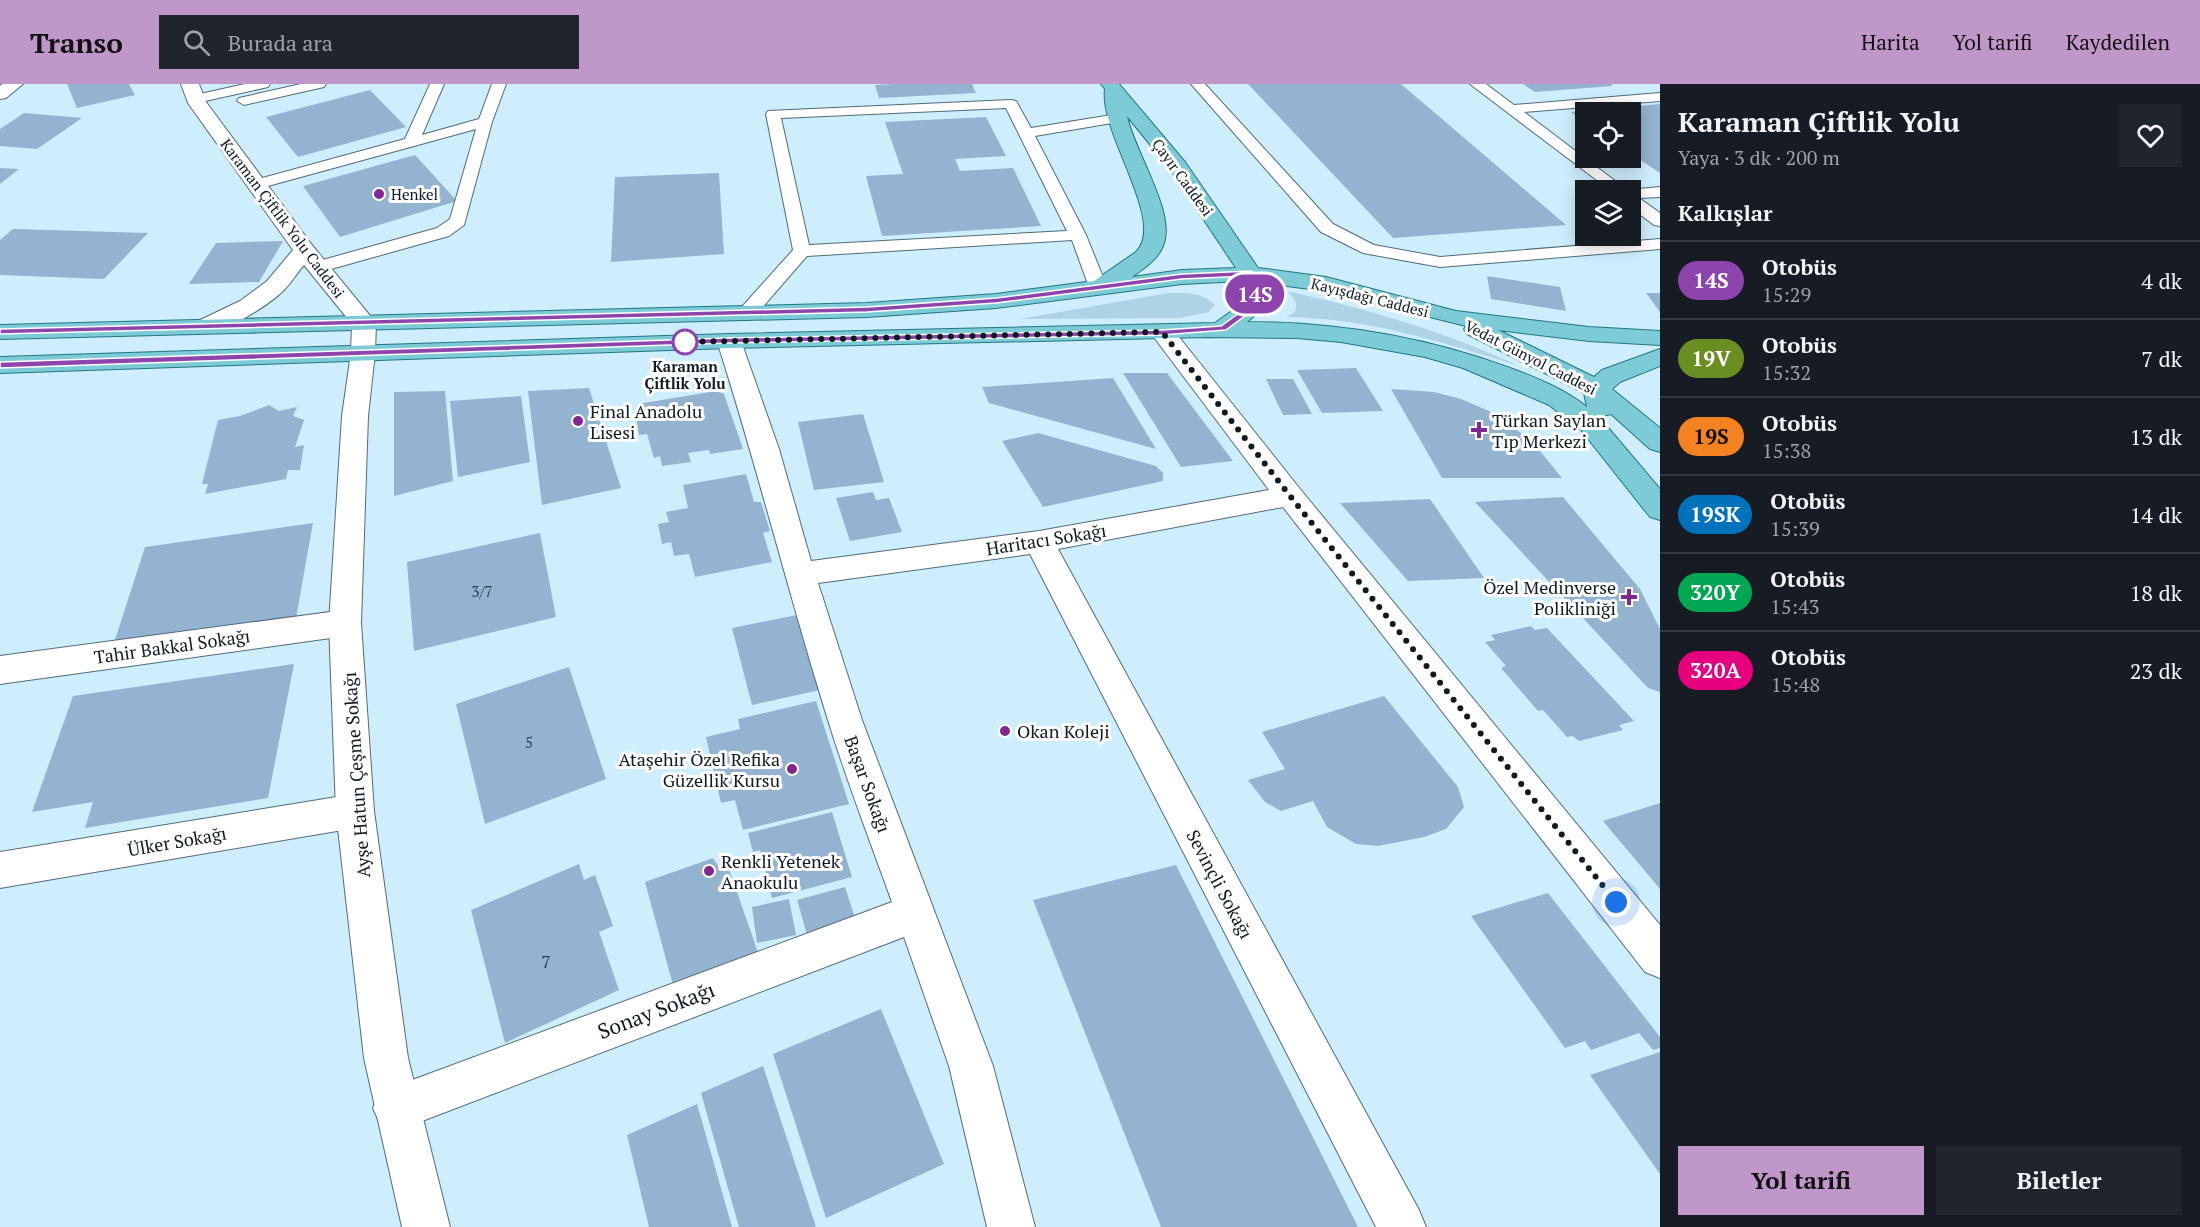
<!DOCTYPE html>
<html lang="tr">
<meta charset="utf-8">
<style>
:root{--surface:#171b24;--page:#20242c;--text:#f1f3f6;--muted:#9ea1a6;--line:#363941;--accent:#c097c9}
body{margin:0;font-family:"PT Serif",serif;background:var(--page);color:var(--text);height:100vh;display:flex;flex-direction:column;font-size:22px;white-space:nowrap}
*{box-sizing:border-box;margin:0}
p{font-size:20px;color:var(--muted)}
.icon{flex:none;width:33px;height:33px;fill:none;stroke:currentColor;stroke-width:2;stroke-linecap:round;stroke-linejoin:round}
.map{position:relative;flex:1;overflow:hidden}
.drawer{display:flex;flex-direction:column;background:var(--surface);width:540px}
.drawer>*{flex:none}
.badge{padding:0 12px;border-radius:20px;font-size:21px;line-height:39px}
.tools{position:absolute;left:1575px;top:18px;display:grid;gap:12px}
.tools a{display:grid;place-items:center;width:66px;height:66px;border-radius:0px;background:var(--surface);box-shadow:0 3px 15px #0003;font-size:30px}
.you{position:absolute;width:30px;height:30px;margin:-15px;border:4px solid #fff;border-radius:50%;background:#1a73e8;box-shadow:0 0 0 9px #1a73e833}
.map>.badge{position:absolute;translate:-50% -50%;box-shadow:0 0 0 3px #fff}
h2{padding:0 18px;font-size:22px;line-height:54px}
.round{display:grid;place-items:center;flex:none;width:63px;height:63px;border-radius:0px;background:var(--page)}
.head{display:flex;align-items:center;justify-content:space-between;height:102px;padding:0 18px}
h1{font-size:28px;font-weight:700;line-height:45px}
.primary-button{display:flex;gap:12px;margin-top:auto;padding:12px 18px}
.primary-button a{flex:1;height:69px;border-radius:0px;background:var(--accent);color:#111;font-size:24px;font-weight:700;line-height:69px;text-align:center}
.primary-button a+a{background:var(--page);color:var(--text)}
ul{padding:0;list-style:none}
li{display:flex;align-items:center;gap:18px;height:78px;padding:0 18px;border-top:2px solid var(--line)}
li div{flex:1}
li b{display:block;font-size:22px}
li em{font-style:normal}
li .badge{min-width:66px;font-weight:700;text-align:center}
header{display:flex;align-items:center;gap:36px;box-sizing:border-box;height:84px;padding:0 30px;background:var(--accent);color:#111}
header strong{font-size:28px}
nav{display:flex;gap:33px;margin-inline-start:auto;font-size:21px}
.search{width:420px;height:54px;background:var(--page);display:flex;align-items:center;gap:15px;box-sizing:border-box;padding:0 21px;border-radius:0px;color:var(--muted);font-size:22px}
main{display:flex;flex:1;min-height:0}
.map>svg:first-child{display:block}
.green{fill:#afd3e4}
.building{fill:#93b3d1}
.lines{fill:none;stroke-linecap:round;stroke-linejoin:round}
.service-casing{stroke:#506b78;stroke-width:2}
.minor-casing{stroke:#506b78;stroke-width:2}
.tertiary-casing{stroke:#506b78;stroke-width:2}
.primary-casing{stroke:#1f7784;stroke-width:2}
.service{fill:#fff;fill-rule:evenodd}
.minor{fill:#fff;fill-rule:evenodd}
.tertiary{fill:#fff;fill-rule:evenodd}
.primary{fill:#7dcbd6;fill-rule:evenodd}
.line{fill:#8e44ad;stroke:#fff;stroke-width:1.5}
.walk{stroke:#0f1b20;stroke-width:6;stroke-dasharray:0 10.8}
.poi-dot{fill:#832691;stroke:#fff;stroke-width:2}
.stop-dot{fill:#fff;stroke:#8e44ad;stroke-width:3}
.labels{text-anchor:middle;dominant-baseline:central;stroke-width:6;stroke-linejoin:round;paint-order:stroke}
.far-street-label{font-size:15px;fill:#0f1b20;stroke:#fff}
.far-poi-label{font-size:15px;fill:#0f1b20;stroke:#fff;text-anchor:start}
.far-stop-label{font-size:15px;font-weight:bold;fill:#0f1b20;stroke:#fff}
.number-label{font-size:15px;fill:#30414c}
.poi-label{font-size:18px;fill:#0f1b20;stroke:#fff;text-anchor:start}
.street-label{font-size:18px;fill:#0f1b20;stroke:#fff}
.near-number-label{font-size:18px;fill:#30414c}
.near-street-label{font-size:21px;fill:#0f1b20;stroke:#fff}
</style>
<header>
<strong>Transo</strong>
<div class="search"><svg class="icon" aria-label="search" viewBox="0 0 24 24"><circle cx="10" cy="10" r="6"/><path d="M15 15l6 6"/></svg>Burada ara</div>
<nav><a>Harita</a><a>Yol tarifi</a><a>Kaydedilen</a></nav>
</header>
<main>
<div class="map">
<svg width="1660" height="1143" viewBox="0 0 1660 1143">
<rect width="100%" height="100%" fill="#cfeefd"/>
<path class="green" d="M1287,207C1367,225 1444,247 1519,282C1442,258 1367,234 1286,233L1295,228C1298,218 1294,214 1287,207Z
M1168,209C1186,209 1201,207 1215,221L1209,228L1180,234L1020,235Z"/>
<path class="building" d="M67,0H129L135,11L77,24Z
M895,0H972L976,9L879,14L875,1Z
M1248,0H1401L1566,141L1393,154Z
M1523,0H1612V2L1535,8Z
M370,6L406,43L298,73L266,33Z
M1660,20V89L1630,69V28H1586V38L1571,28Z
M24,29L82,34L37,65L0,62V45Z
M986,33L1006,72L955,75L960,87L1013,84L1041,142L882,152L866,92L903,90L885,38Z
M415,71L457,117L340,153L303,102Z
M0,84L19,85L0,100Z
M719,89L724,170L611,178L615,93Z
M13,145L148,149L104,195L0,191V156Z
M283,157L259,198L189,200L216,159Z
M1487,192L1560,203L1566,227L1491,215Z
M1646,209H1660V228Z
M1356,284L1383,327L1322,329L1297,286Z
M1123,289H1167L1233,377L1181,383Z
M1113,294L1156,365L989,319L982,303Z
M1266,295H1293L1312,330L1283,331Z
M589,304L621,404L542,421L528,307Z
M1391,305L1434,308L1461,315L1489,327L1531,356L1562,394H1442Z
M445,307L453,397L394,412V308Z
M716,307L724,310L743,365L710,370L709,366L688,369L691,378L662,382L660,372L654,374L647,350L639,351L635,326L638,320Z
M521,312L530,378L458,393L450,317Z
M269,321L279,327L297,323L293,332L304,336L295,363L304,361L300,386H288L286,395L205,410L208,400H202L218,336L240,332Z
M863,330L884,398L814,406L798,338Z
M1038,349L1156,382L1163,389V397L1043,423L1002,357Z
M746,390L754,418H761L770,447L763,449L772,478L695,493L689,470L674,472L671,458L662,460L658,440L669,438L666,428L688,424L683,401Z
M873,408L876,416L889,414L902,448L850,457L836,414Z
M1563,413L1640,505L1660,545V608L1648,604L1475,418Z
M1430,415L1484,494L1408,497L1340,419Z
M313,439L296,534L113,562L145,463Z
M540,449L556,533L414,567L407,478Z
M797,531L820,606L752,621L732,544Z
M1531,542L1535,546L1547,544L1634,637L1619,641L1623,646L1579,657L1573,652L1567,653L1543,626L1538,627L1501,584L1506,582L1485,558L1495,556L1491,551Z
M294,580L268,714L85,744L93,718L32,728L73,612Z
M569,583L606,695L485,740L456,620Z
M1384,612L1458,703L1464,723L1446,745L1424,753L1378,762L1356,760L1327,743L1313,717L1281,727L1265,718L1248,696L1285,685L1262,648Z
M816,617L849,720L743,746L735,716L721,719L706,653L740,645L738,635Z
M1660,719V805L1603,737Z
M832,728L852,793L772,814L760,766L753,768L748,749Z
M713,774L720,785L728,782L762,880L676,912L645,798Z
M579,780L584,796L595,791L613,842L599,848L619,906L505,959L471,826Z
M1176,781L1358,1143H1161L1033,816Z
M845,803L854,831L851,842L808,854L797,816Z
M1548,809L1660,953V964L1653,966L1639,949L1591,966L1585,957L1565,964L1471,832Z
M789,815L796,851L757,859L752,823Z
M881,925L944,1080L826,1134L773,970Z
M1660,968V1090L1590,991Z
M763,982L816,1143H739L701,1009Z
M697,1020L732,1143H649L627,1051Z"/>
<g class="lines">
<g class="service-casing">
<path id="service" d="M245,0H270L268,3L196,19L189,15L191,12Z
M301,0H326L324,3L244,21L237,17L239,14Z
M430,0H444L422,51L479,35L492,0H506L492,38L464,141L449,152L324,187H312L309,183L312,179L437,144L450,135L476,45L257,105L249,100L251,97L405,55Z
M1191,0H1205L1333,140L1374,161L1440,173L1660,155V165L1440,183L1363,169L1321,148Z
M1470,0H1486L1514,21L1660,9V17L1524,28L1627,106L1660,103V113L1639,114L1660,129V142L1654,141L1630,123V106H1610Z
M1011,16L1016,17L1031,44L1118,30L1125,34L1118,38L1035,52L1086,151L1107,203L1104,207H1092L1089,203L1072,156L807,172L754,233H740L738,229L740,225L793,166L766,30L768,27ZM1006,24L1067,147L809,161L781,34Z"/>
</g>
<g class="minor-casing">
<path id="minor" d="M2,0H23L6,14L0,15V2Z
M1162,241L1171,243L1300,405L1660,841V894L1645,888L1283,423L1058,465L1419,1126L1426,1143H1376L1030,470L818,499L862,636L993,982L1035,1143H987L949,982L904,853L396,1047L380,1040L373,1024L380,1008L892,818C870,757 846,695 827,633C788,508 757,382 717,257L720,252L729,250L738,252L741,257L779,365L811,477L1039,447L1269,406L1150,248L1153,243Z
M345,526L356,530L361,539L356,548L345,552L0,600V572Z
M355,710L368,715L374,727L368,739L355,744L0,804V768Z"/>
</g>
<g class="tertiary-casing">
<path id="tertiary" d="M181,0H199L206,18L312,161L376,239L375,269L368,332L361,539L374,727L408,974L450,1143H402L364,974L336,727L329,539L342,332L351,269L352,240L304,181C297,189 291,199 284,206C268,222 218,254 196,248L193,243L196,238L240,217L267,197L293,166L188,19Z"/>
</g>
<g class="primary-casing">
<path id="primary" d="M1101,0H1119L1185,78L1258,184L1326,193L1456,227L1589,243L1660,247V261L1589,257L1498,246L1594,293L1602,286L1660,265V282L1620,298L1612,305L1660,344V368L1650,365L1611,330L1599,333L1660,405V436L1650,433L1581,346L1549,321L1463,284L1425,273L1341,258L1297,254L1207,253L729,264L0,289V273L729,250L1215,239L1243,219L1244,207L1242,197L1182,200L996,224L867,233L0,255V241L867,219L996,210L1094,197L1136,168C1167,137 1099,50 1105,5ZM1127,32L1170,85L1236,184L1182,186L1132,193C1143,185 1156,177 1162,164C1179,132 1134,68 1127,32ZM1265,199L1325,207L1466,242L1464,245L1467,250L1584,309L1587,323C1564,305 1537,294 1510,284C1426,253 1336,238 1247,238L1266,222L1268,207Z"/>
</g>
<use href="#service" class="service"/>
<use href="#minor" class="minor"/>
<use href="#tertiary" class="tertiary"/>
<use href="#primary" class="primary"/>
</g>
<path class="line" d="M1251,187L1255,190L1260,207L1258,222L1226,246L1162,251L729,259L0,284V278L729,254L1162,246L1221,242L1250,221L1252,207L1248,192L1182,195L996,219L867,228L0,250V245L867,223L996,214L1182,190Z"/>
<g class="lines">
<path class="walk" d="M685,258H683L1162,248L1290,412L1616,818"/>
</g>
<g class="poi-dot">
<circle cx="379" cy="110" r="6"/>
<circle cx="578" cy="337" r="6"/>
<path d="M1476 337h6v6h6v6h-6v6h-6v-6h-6v-6h6z"/>
<path d="M1626 504h6v6h6v6h-6v6h-6v-6h-6v-6h6z"/>
<circle cx="1005" cy="647" r="6"/>
<circle cx="792" cy="685" r="6"/>
<circle cx="709" cy="787" r="6"/>
</g>
<circle class="stop-dot" cx="685" cy="258" r="12"/>
<g class="labels">
<g class="far-street-label">
<text transform="translate(1183 93) rotate(54)">Çayır Caddesi</text>
<text transform="translate(283 134) rotate(53)">Karaman Çiftlik Yolu Caddesi</text>
<text transform="translate(1370 213) rotate(14)">Kayışdağı Caddesi</text>
<text transform="translate(1531 273) rotate(27)">Vedat Günyol Caddesi</text>
</g>
<g class="far-poi-label">
<text x="391" y="110">Henkel</text>
</g>
<g class="far-stop-label">
<text x="685" y="282">Karaman<tspan x="685" dy="17">Çiftlik Yolu</tspan></text>
</g>
<g class="number-label">
<text x="482" y="507">3/7</text>
<text x="529" y="658">5</text>
</g>
<g class="poi-label">
<text x="590" y="327">Final Anadolu<tspan x="590" dy="21">Lisesi</tspan></text>
<text x="1492" y="336">Türkan Saylan<tspan x="1492" dy="21">Tıp Merkezi</tspan></text>
<text x="1616" y="503" text-anchor="end">Özel Medinverse<tspan x="1616" dy="21">Polikliniği</tspan></text>
<text x="1017" y="647">Okan Koleji</text>
<text x="780" y="675" text-anchor="end">Ataşehir Özel Refika<tspan x="780" dy="21">Güzellik Kursu</tspan></text>
<text x="721" y="777">Renkli Yetenek<tspan x="721" dy="21">Anaokulu</tspan></text>
</g>
<g class="street-label">
<text transform="translate(1046 455) rotate(-9)">Haritacı Sokağı</text>
<text transform="translate(172 562) rotate(-8)">Tahir Bakkal Sokağı</text>
<text transform="translate(356 691) rotate(-94)">Ayşe Hatun Çeşme Sokağı</text>
<text transform="translate(868 700) rotate(70)">Başar Sokağı</text>
<text transform="translate(177 757) rotate(-10)">Ülker Sokağı</text>
<text transform="translate(1220 800) rotate(62)">Sevinçli Sokağı</text>
</g>
<g class="near-number-label">
<text x="546" y="877">7</text>
</g>
<g class="near-street-label">
<text transform="translate(656 926) rotate(-21)">Sonay Sokağı</text>
</g>
</g>
</svg>
<div class="tools">
<a><svg class="icon" aria-label="locate" viewBox="0 0 24 24"><circle cx="12" cy="12" r="6"/><path d="M12 2v4M12 18v4M2 12h4M18 12h4"/></svg></a>
<a><svg class="icon" aria-label="layers" viewBox="0 0 24 24"><path d="M12 4l9 5-9 5-9-5zM3 14l9 5 9-5"/></svg></a>
</div>
<div class="you" style="left:1616px;top:818px"></div>
<b class="badge" style="left:1255px;top:210px;background:#8e44ad;color:#fff">14S</b>
</div>
<section class="drawer">
<div class="head"><div><h1>Karaman Çiftlik Yolu</h1><p>Yaya · 3 dk · 200 m</p></div><a class="round"><svg class="icon" aria-label="heart" viewBox="0 0 24 24"><path d="M12 20l-8-8c-3-5 5-10 8-4 3-6 11-1 8 4z"/></svg></a></div>
<h2>Kalkışlar</h2>
<ul>
<li><span class="badge" style="background:#8e44ad;color:#fff">14S</span><div><b>Otobüs</b><p>15:29</p></div><em>4 dk</em></li>
<li><span class="badge" style="background:#6b8e23;color:#fff">19V</span><div><b>Otobüs</b><p>15:32</p></div><em>7 dk</em></li>
<li><span class="badge" style="background:#f58220;color:#111">19S</span><div><b>Otobüs</b><p>15:38</p></div><em>13 dk</em></li>
<li><span class="badge" style="background:#0072bc;color:#fff">19SK</span><div><b>Otobüs</b><p>15:39</p></div><em>14 dk</em></li>
<li><span class="badge" style="background:#00a651;color:#fff">320Y</span><div><b>Otobüs</b><p>15:43</p></div><em>18 dk</em></li>
<li><span class="badge" style="background:#e6007e;color:#fff">320A</span><div><b>Otobüs</b><p>15:48</p></div><em>23 dk</em></li>
</ul>
<div class="primary-button"><a>Yol tarifi</a><a>Biletler</a></div>
</section>
</main>
